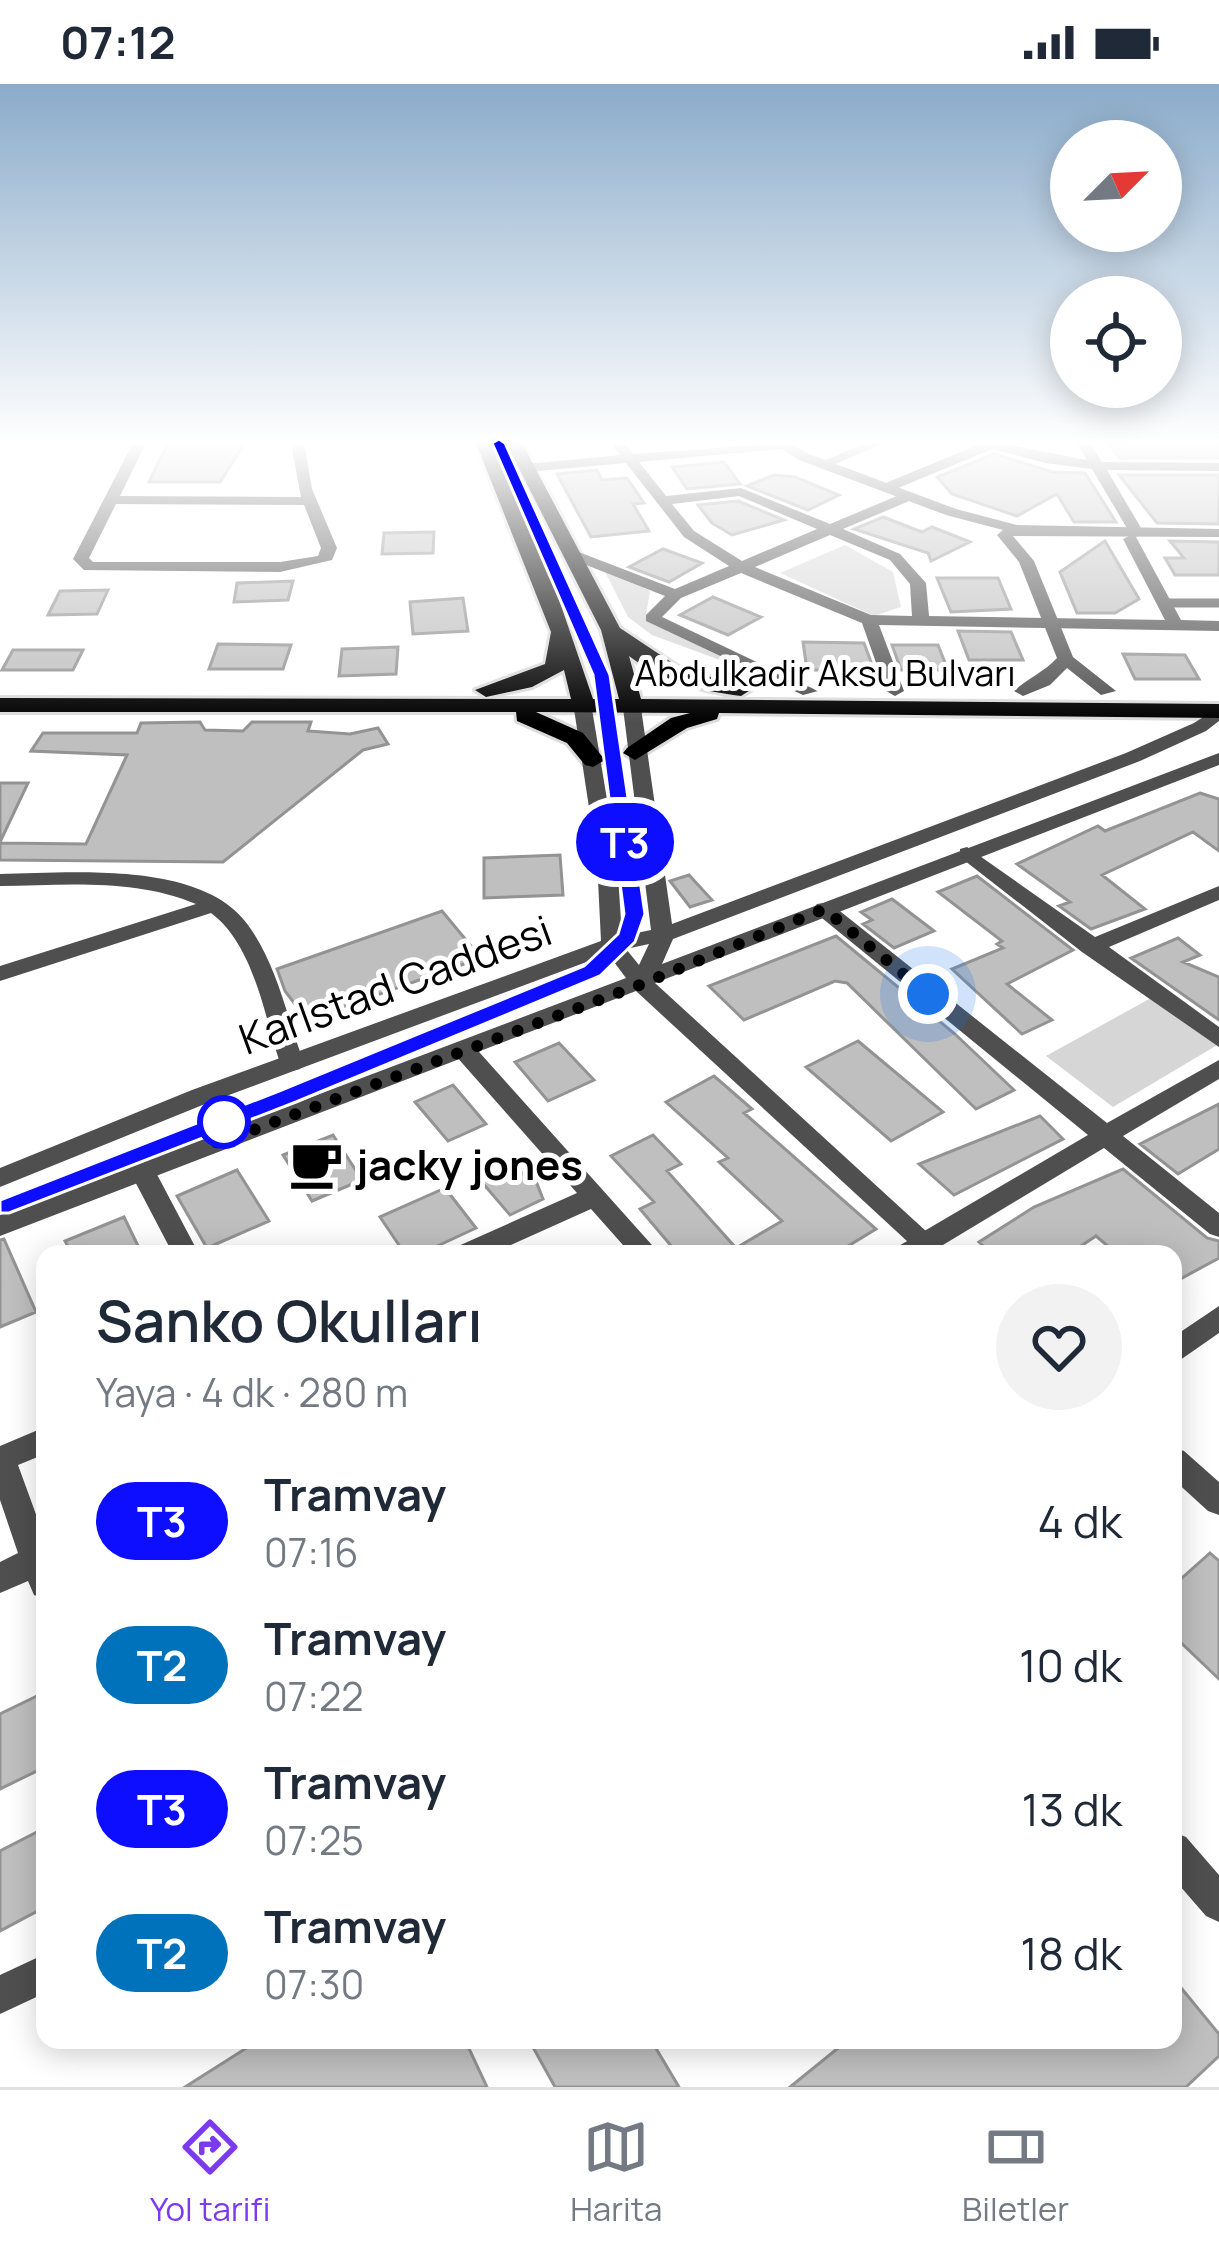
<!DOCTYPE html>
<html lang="tr">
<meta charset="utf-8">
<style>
:root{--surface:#fff;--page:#f2f2f3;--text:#1f2937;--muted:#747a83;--line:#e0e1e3;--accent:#7c3aed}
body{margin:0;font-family:Manrope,sans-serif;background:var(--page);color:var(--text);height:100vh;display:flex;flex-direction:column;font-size:45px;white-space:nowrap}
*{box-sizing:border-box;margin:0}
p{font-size:39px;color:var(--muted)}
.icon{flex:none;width:66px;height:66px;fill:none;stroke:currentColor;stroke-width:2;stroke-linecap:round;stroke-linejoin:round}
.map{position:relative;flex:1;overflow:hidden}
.drawer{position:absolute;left:36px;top:1161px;width:1146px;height:804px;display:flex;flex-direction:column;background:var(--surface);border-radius:24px;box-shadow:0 6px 30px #0003}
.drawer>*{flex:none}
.badge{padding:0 24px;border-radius:39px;font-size:42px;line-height:78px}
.needle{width:78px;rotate:66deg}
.fabs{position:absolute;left:1050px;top:36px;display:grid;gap:24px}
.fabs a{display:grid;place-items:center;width:132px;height:132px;border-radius:50%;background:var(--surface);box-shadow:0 6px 30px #0003;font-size:60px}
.you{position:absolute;width:60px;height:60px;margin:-30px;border:9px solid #fff;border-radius:50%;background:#1a73e8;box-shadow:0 0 0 18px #1a73e833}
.map>.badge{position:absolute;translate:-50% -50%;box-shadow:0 0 0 6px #fff}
.round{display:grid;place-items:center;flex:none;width:126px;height:126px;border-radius:63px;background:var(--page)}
.overview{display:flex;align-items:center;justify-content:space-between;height:204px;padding:0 60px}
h1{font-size:57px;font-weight:600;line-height:90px}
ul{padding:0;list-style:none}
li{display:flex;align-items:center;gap:36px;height:144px;padding:0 60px}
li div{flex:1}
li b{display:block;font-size:45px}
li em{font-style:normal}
li .badge{min-width:132px;font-weight:700;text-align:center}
.status{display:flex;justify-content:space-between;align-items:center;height:84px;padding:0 60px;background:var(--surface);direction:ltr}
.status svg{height:33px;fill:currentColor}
.tab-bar{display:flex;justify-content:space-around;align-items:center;height:168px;border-top:3px solid var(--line);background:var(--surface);font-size:33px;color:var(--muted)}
.tab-bar a{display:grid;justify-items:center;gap:6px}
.tab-bar .current{color:var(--accent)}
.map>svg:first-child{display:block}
.green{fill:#d6d6d6}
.building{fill:#bfbfbf;stroke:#939393;stroke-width:3}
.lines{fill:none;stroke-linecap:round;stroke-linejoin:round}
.primary-casing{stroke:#dbdbdb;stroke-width:6}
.service{stroke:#4f4f4f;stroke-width:9}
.minor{fill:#4f4f4f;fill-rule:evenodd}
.tertiary{fill:#4f4f4f;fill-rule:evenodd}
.primary{fill:#000;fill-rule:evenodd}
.tram{stroke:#000;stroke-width:3}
.line{fill:#0d0dff;stroke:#fff;stroke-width:3}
.walk{stroke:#000;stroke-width:12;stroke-dasharray:0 21.6}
.stop-dot{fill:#fff;stroke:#0d0dff;stroke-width:6}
.labels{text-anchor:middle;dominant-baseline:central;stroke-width:10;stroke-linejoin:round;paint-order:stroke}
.far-street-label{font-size:36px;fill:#000;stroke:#fff}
.street-label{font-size:42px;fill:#000;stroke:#fff}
.poi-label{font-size:42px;font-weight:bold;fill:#000;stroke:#fff;text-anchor:start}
</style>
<div class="status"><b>07:12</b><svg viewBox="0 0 49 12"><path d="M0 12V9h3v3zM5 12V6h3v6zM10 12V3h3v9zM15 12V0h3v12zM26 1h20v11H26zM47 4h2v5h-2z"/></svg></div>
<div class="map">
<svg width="1219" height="2003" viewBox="0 0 1219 2003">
<rect width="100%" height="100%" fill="#fff"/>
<path class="green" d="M845,461L893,488L901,523L874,532L780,489Z
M602,482L650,507L646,531L652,537L766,593L652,551L628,533Z
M1151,914L1219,960L1113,1023L1046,972Z"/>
<path class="building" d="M168,359H245L220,398H149Z
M1108,359H1219V374H1119Z
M994,370L1053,388L1085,389L1116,438H1074L1057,410L1017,432L952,410L937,393Z
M724,378L740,400L687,405L672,383Z
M597,386L602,396L627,394L644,419L633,420L649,447L591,453L557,390Z
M774,391L795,393L839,411L808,426L747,402Z
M1119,391H1219V440L1157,439Z
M738,417L784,436L732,451L712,439L698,421Z
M883,433L922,448L932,443L970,458L931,477L928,469L854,445Z
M434,448L433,469L382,470L384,449Z
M1105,457L1139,515L1115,529H1077L1060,488Z
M1170,457L1219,458V491H1175L1165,474H1184Z
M663,465L702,479L669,498L629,483Z
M937,494H998L1011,525L951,528Z
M293,497L288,516L234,518L237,499Z
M108,506L97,530L48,531L60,507Z
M713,513L761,533L728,551L680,531Z
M463,514L468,547L413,550L410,518Z
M958,547L1011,548L1023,576H969Z
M803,558L864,559L874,586H807Z
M218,560L291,561L283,585H209Z
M892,561H938L948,586H901Z
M398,563L396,590L339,592L342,565Z
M13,566H83L73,586H2Z
M1123,570L1185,571L1199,595H1135Z
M200,638L205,646L243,647L252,638H311L308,647L350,650L378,644L388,660L363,666L223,778L0,776V759L86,760L127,671L31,667L43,649H137L141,639Z
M0,699H28L0,758Z
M1200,709L1219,715V767L1193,748L1102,791L1145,825L1091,845L1059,822L1070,818L1017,780L1098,742L1105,747Z
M560,771L563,811L484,814V774Z
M689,791L712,816L690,823L670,797Z
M977,792L1073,866L1007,900L1052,936L1022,950L952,885L1003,864L997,860L1002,857L938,808Z
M892,815L934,847L894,864L863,840L872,836L861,828Z
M442,827L481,874L307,936L285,907L277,885Z
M836,852L955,950L1014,1006L976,1025L847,899L835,897L744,936L709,902Z
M1178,854L1200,871L1183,878L1219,893V936L1131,874Z
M858,957L943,1028L891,1057L806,983Z
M559,959L594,996L548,1017L515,978Z
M714,992L752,1025L744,1029L876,1145L835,1170H678L640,1125L654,1118L611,1072L653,1051L681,1080L667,1087L736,1164L782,1137L719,1078L728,1074L666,1018Z
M453,1001L486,1040L448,1057L415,1018Z
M1219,1020V1065L1178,1090L1140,1060Z
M1040,1032L1063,1055L954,1111L919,1080Z
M333,1051L362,1096L312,1117L283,1071Z
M514,1080L525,1092H534L543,1115L510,1131L480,1096Z
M1123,1085L1207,1154L1219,1157V1174L1173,1199V1170H1117L1096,1152L1069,1170H992L979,1158L1034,1123Z
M237,1086L269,1137L207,1164L177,1112Z
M445,1104L476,1144L420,1170H405L380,1133Z
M124,1133L142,1170H72L65,1157Z
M4,1155L36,1228L0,1243V1156Z
M1210,1469L1219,1477V1595L1173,1551V1502Z
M39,1611L45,1630V1683L0,1705V1630Z
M45,1744V1823L0,1847V1767Z
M1173,1894L1219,1950V1972L1186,2003H790L848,1956H1173Z
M259,1956H465L487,2003H185Z
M529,1956H651L679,2003H555Z"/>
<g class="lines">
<g class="primary-casing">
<path id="primary" d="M476,359H492L555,504L593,615H619L601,546L506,359H522L620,544L680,584L752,605L741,612C700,607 662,597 629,572L641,615L1219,620V634L719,629L717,635L687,644L635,676L623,669L627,664L671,634L690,629L536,628L583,649L605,676L593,683L585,681L567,659L517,637L516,628H0V614L571,615L564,586L532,603L486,613L475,606L545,580L551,548Z"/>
</g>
<path class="service" d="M1165,519H1219"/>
<path class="minor" d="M133,359H146L120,412L301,413L291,359H304L312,405L337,464L332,476L280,488L84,486L73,475ZM116,420L304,421L321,464L318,472L280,478H93L89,474Z
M611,359H624L633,370L786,359V364L781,365L639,378L666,412L741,404L830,440L904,409H914V415L843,445L900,470L926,499L929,532L1165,536L1123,455L1131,451L1092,385L1045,379L992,365L891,407H881V401L982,359H1000L1087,376L1077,359H1090L1102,378L1219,379V387L1107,386L1144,449L1136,453L1181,536L1219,537V547L879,541L904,607L895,612L886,607L862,539L741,489L681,514L662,533L818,607L803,611L646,537V531L665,512L566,473V467H576L675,505L729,482L684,453L626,379L527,388L520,384L527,380L620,371ZM739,412L817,445L742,477L694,447L672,420ZM830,451L890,476L910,500L912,532L871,531L755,483Z
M866,359H884L828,383L816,380Z
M967,763L1095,853L1219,802V816L1109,863L1219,943V963L1082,868L960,773V765Z
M0,790C70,789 202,776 248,841C277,881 287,933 304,979L300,985L292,987L280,979C264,931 254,861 211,829L0,897V882L196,820C135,794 65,801 0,802Z
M824,819L831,820L1107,1039L1219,976V995L1123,1052L1219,1129V1153L1210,1150L1104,1064L928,1170H893L897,1163L1088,1051L817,830L813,825L817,820Z
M463,957L471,959L660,1170H631L591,1125L491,1170H452L456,1163L577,1109L455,971L451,965Z
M143,1079L152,1081L199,1170H173L130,1088L134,1081Z
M1219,1222V1249L1173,1281V1253Z
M45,1343V1370L18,1381L45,1455V1515L34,1511L28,1497L0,1509V1478L18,1469L0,1416V1362Z
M1173,1748L1186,1753L1219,1791V1838L1206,1832L1173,1794Z
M45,1870V1909L0,1930V1891Z"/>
<path class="tertiary" d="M773,359H789L809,370L956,425L1017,441L1219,445V453L1013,452L1034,477L1073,573L1116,607L1101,611L1067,584L1050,601L1023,612L1014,607C1027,595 1044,588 1057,574L1019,478L997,451L1003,446L946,431L799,376Z
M632,619L641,624L672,840L1126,669L1194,639L1219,623V637L1206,647L1140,677L673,855L662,880L1219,669V681L655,899L951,1170H921L636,907L0,1152V1131L626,894L608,870L210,1018L0,1103V1084L192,1006L601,857L597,776L574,625L577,621H589L592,625L617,776L622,852L651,846L623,624ZM649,860L639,881L626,865Z
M1173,1363L1184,1367L1219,1398V1431L1208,1427L1173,1395Z"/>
<use href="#primary" class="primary"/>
<path class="tram" d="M0,1123L592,887L624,859L635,830L601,591L499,359"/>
</g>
<linearGradient id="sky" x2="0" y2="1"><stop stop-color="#8aabca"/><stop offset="0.56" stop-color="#fff"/><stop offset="1" stop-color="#fff" stop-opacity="0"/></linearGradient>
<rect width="1219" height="639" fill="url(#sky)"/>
<path class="line" d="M499,355L505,359L610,591L645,830L635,858L600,892L296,1018L9,1129H0V1116L279,1007L584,882L618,850L624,830L593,591L492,359Z"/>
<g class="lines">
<path class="walk" d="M224,1038L216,1060L642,900L824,825L928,910"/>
</g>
<defs>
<g id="cafe-bare" transform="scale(4.14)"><path d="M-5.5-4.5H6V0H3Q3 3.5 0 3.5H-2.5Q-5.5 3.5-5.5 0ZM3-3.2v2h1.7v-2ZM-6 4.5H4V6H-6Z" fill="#000" stroke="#fff" stroke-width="2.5" paint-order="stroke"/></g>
</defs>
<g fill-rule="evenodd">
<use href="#cafe-bare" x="316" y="1080"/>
</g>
<circle class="stop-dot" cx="224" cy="1038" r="24"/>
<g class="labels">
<g class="far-street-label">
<text x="825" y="588">Abdulkadir Aksu Bulvarı</text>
</g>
<g class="street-label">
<text transform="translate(395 900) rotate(-20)">Karlstad Caddesi</text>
</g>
<g class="poi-label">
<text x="356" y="1080">jacky jones</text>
</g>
</g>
</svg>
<div class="fabs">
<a><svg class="needle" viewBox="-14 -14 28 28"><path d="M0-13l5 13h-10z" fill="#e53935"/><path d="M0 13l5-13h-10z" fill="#747a83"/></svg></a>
<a><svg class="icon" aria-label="locate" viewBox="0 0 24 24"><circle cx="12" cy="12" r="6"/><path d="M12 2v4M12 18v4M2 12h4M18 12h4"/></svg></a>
</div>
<div class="you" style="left:928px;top:910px"></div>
<b class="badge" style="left:625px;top:758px;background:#0d0dff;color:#fff">T3</b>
<section class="drawer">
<div class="overview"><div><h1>Sanko Okulları</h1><p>Yaya · 4 dk · 280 m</p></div><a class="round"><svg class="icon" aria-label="heart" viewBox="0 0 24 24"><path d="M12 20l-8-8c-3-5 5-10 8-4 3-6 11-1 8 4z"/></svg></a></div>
<ul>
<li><span class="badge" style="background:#0d0dff;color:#fff">T3</span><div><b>Tramvay</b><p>07:16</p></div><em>4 dk</em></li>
<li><span class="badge" style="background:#0072bc;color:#fff">T2</span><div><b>Tramvay</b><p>07:22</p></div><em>10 dk</em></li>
<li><span class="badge" style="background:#0d0dff;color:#fff">T3</span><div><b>Tramvay</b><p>07:25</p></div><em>13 dk</em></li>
<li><span class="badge" style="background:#0072bc;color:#fff">T2</span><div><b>Tramvay</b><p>07:30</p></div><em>18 dk</em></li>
</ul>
</section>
</div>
<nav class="tab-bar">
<a class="current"><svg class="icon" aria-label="directions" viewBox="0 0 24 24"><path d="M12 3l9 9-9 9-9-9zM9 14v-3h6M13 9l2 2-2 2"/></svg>Yol tarifi</a>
<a><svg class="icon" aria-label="map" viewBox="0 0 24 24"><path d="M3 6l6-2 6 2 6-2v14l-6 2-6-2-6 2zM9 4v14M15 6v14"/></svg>Harita</a>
<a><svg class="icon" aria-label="tickets" viewBox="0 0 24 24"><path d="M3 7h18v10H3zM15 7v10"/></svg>Biletler</a>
</nav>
